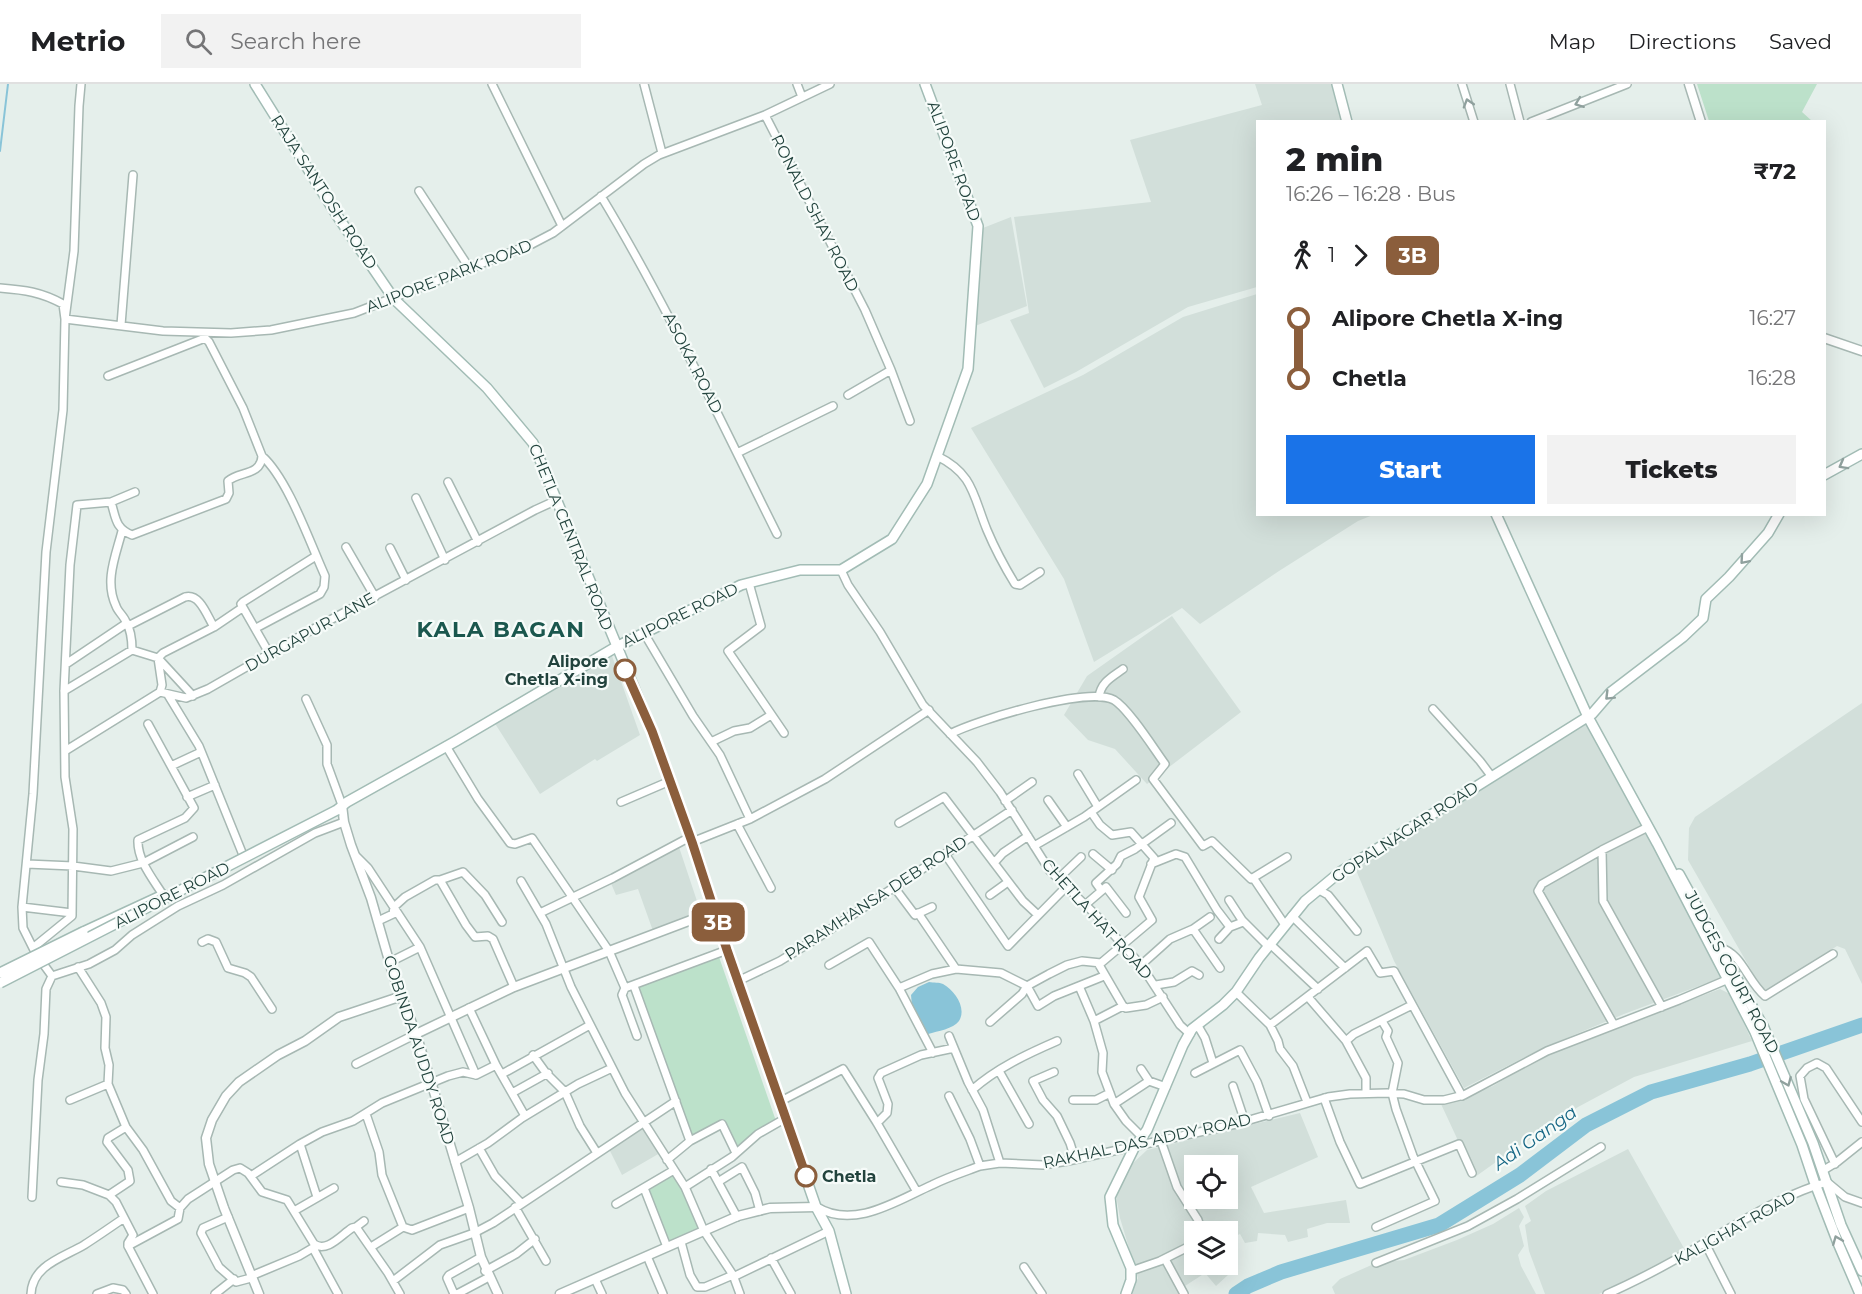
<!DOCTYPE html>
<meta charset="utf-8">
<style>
:root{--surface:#fff;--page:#f2f2f2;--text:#202124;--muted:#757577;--line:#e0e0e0;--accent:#1a73e8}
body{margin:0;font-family:Montserrat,sans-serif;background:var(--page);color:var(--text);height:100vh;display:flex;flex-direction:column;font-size:22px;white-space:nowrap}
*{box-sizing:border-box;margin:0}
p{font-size:20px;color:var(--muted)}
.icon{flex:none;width:33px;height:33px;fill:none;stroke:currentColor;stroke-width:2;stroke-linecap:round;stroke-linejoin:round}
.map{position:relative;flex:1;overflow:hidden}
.side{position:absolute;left:1256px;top:36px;width:570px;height:396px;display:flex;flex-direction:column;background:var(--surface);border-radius:0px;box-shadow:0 6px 24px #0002}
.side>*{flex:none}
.badge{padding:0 12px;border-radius:9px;font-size:21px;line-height:39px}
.controls{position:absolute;left:1184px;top:1071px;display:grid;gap:12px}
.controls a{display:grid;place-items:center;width:54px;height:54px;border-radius:0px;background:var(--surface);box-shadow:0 6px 24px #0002;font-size:30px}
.map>.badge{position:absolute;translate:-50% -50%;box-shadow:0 0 0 3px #fff}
.legs{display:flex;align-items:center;gap:9px;height:66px;padding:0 30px;font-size:20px}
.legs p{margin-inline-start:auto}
.overview{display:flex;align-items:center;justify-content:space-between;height:102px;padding:0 30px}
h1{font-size:33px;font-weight:800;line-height:45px}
.cta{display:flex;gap:12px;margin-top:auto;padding:12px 30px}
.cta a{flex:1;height:69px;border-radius:0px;background:var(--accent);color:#fff;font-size:24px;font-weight:800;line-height:69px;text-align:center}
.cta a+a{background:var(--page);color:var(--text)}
ul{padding:0 30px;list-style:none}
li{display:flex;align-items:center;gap:21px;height:60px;font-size:22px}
li i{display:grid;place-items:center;width:9px;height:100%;margin:0 8px;background:currentColor}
li i::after{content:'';width:15px;height:15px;margin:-8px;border:4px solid;border-radius:50%;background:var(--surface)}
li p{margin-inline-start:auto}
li:first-child i{background:linear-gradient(#0000 50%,currentColor 0)}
li:last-child i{background:linear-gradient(currentColor 50%,#0000 0)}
header{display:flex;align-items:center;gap:36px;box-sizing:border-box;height:84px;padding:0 30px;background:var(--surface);border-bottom:2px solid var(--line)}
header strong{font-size:28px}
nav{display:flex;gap:33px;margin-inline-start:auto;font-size:21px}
.search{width:420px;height:54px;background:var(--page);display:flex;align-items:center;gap:15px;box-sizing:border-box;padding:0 21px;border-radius:0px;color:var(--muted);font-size:22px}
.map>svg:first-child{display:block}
.built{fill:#d2dfda;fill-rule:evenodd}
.green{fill:#bce1ca}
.water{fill:#89c4d8}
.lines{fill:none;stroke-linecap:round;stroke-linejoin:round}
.stream{stroke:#89c4d8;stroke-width:2}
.river{stroke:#89c4d8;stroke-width:15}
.minor-casing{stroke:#a7b8b3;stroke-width:10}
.tertiary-casing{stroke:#a7b8b3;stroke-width:11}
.secondary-casing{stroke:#a2bcb5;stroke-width:12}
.minor{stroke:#fff;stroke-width:7}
.tertiary{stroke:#fff;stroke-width:8}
.secondary{stroke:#fff;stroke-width:9}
.secondary-bridge-casing{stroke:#a2bcb5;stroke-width:12;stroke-linecap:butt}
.secondary-bridge{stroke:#fff;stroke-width:9}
.oneway{stroke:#90a19e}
.line-1-casing{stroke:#fff;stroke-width:14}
.line-1{stroke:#8b5e3c;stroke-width:9}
.stop-1-dot{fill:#fff;stroke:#8b5e3c;stroke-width:3}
.labels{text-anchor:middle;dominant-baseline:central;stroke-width:4.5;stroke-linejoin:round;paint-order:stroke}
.street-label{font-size:16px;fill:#22433d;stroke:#f6fbf9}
.stop-label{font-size:16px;font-weight:bold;fill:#22433d;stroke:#f6fbf9;text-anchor:end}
.water-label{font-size:18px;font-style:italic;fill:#166785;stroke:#f6fbf9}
.district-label{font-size:22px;font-weight:bold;letter-spacing:1.5px;fill:#1b574e;stroke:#f6fbf9}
</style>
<header>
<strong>Metrio</strong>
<div class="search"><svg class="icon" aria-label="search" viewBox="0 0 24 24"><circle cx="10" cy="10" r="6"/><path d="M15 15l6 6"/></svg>Search here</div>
<nav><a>Map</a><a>Directions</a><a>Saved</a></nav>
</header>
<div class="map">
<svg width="1862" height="1210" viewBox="0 0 1862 1210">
<rect width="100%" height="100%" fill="#e5efeb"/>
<path class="built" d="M1255,0H1332L1341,37L1257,38V203L1188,223L1076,288L1044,304L1010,236L1029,229L1014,133L1151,118L1130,56L1262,21Z
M1011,133L1027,222L975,242L983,144Z
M1257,210V430L1373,431L1358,437L1279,487L1200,540L1182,524L1094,578L1064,495L971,344L1083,291L1183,233Z
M1172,532L1241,628L1147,700L1115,665L1088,656L1064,631L1087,592Z
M611,569L640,651L597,677L595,675L540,710L494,638Z
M1862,619V900L1845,865L1837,862L1769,906L1762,905L1688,776L1689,744L1695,733Z
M1586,638L1641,733L1723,893L1624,930L1543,964L1464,1004L1394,877L1356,786L1435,733Z
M679,763L701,829L653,847L638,805L616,811L610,797Z
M1720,905L1730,910L1752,957L1634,993L1578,1023L1517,1063L1475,1093L1441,1020L1462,1015L1493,1002L1548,969Z
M1300,1029L1318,1073L1251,1103L1264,1129L1346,1116L1350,1139H1327L1307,1145L1308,1153L1288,1158L1285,1151L1258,1149L1257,1157L1245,1159L1240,1150L1227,1156V1148H1194V1180L1220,1181L1228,1191L1216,1202L1205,1189L1185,1202L1189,1210H1133L1132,1207L1138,1194L1120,1134L1116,1111L1130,1082L1147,1066ZM1194,1082H1227V1114H1194Z
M642,1042L660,1069L622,1091L609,1065Z
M1628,1065L1685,1166L1663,1180L1599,1210H1545L1529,1167L1525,1141L1531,1137L1525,1122L1546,1107Z
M1519,1124L1524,1133L1519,1142L1524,1162L1518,1171L1521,1182L1536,1210H1335L1332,1203L1340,1195L1376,1179L1404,1176L1457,1156L1493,1140Z"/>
<path class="green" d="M1697,0H1817L1802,28L1812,37H1709Z
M718,870L776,1037L758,1046L739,1064L723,1035L692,1054L636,904Z
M673,1089L684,1105L702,1146L668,1160L646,1104Z"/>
<path class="water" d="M929,898C934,899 939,898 943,900C955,907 967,924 959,937C953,945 938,947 928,950C916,938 912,927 911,911L918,903Z"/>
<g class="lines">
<path class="stream" d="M0,67L8,0"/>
<path class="river" d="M1236,1210L1248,1202L1281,1188L1439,1141L1520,1091L1586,1041L1651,1008L1750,980L1862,941"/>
<g class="minor-casing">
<path id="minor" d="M492,0L562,142
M644,0L662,69
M797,0L802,13
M1462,0L1474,38
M1510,0L1520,38
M765,31L865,226L891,286L910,337
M1531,38L1627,0
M419,107L470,185
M601,112C667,221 720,336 777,450
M0,204C25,206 41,208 63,220L65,235L163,247L231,249L271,246L354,229L532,160L553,149L644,80L659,71L765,31L830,0
M121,241L133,91
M108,292L205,254L209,258L243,324L262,372C261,392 239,387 228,397L229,409L226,415L132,451C115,444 116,434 111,418L135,408
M848,311L891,286
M737,369L833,322
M937,372C974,390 973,412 987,446C995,465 1004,482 1015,500L1020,501L1040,488
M448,398L478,458
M416,414L445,476
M346,463L375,513
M390,464L406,496
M841,486L848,501L880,548L923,621L977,678L1000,708L1050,787L1096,831L1141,881L1180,941L1190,950
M749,499L761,542L728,567L784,649
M128,542L185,513C200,509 207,532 214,543
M256,544L320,510L324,503L325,492C310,459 288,395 262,372
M644,549L693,632L720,671L750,735
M132,566L158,574L193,612
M269,569L241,520L243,518L316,472
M66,580L127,539
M64,607L132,566C132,556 131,546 126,538C124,532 118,528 116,522C104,497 116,471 122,447
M160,608L186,614L208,605L304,550L535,426L557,416
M160,608L162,601L158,574L163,569L214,543L242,524
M168,611L199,662L243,771
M1099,613C1101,598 1112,593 1123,585
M306,615L327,661V680L342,721
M1433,625L1480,677L1492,693
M148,640L194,724L185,734L138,756C137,776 153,795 163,811
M950,650C977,636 1088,602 1114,616C1129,625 1154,665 1165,680L1153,695L1203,762L1212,757L1251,795L1287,773
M711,658L734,647L750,644L771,631
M446,662L478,715L510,759L515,760L532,754L609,867L625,904
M65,667L160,608
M171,682L201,668
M1078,690L1098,723
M187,713L215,701
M1048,716L1067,743
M1005,717L1032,698
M621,718L670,697
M899,739L944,713L1023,817L1038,831
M737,740L771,804
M692,758L750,735L825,695L929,626
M1034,762L1084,733L1136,696
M1602,766L1603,817L1662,923
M945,770L1008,862L1066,803
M1093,770L1112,786
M357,773L368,784L420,863L476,991
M994,779L1003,769L1028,752
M27,780L73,782L111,787L143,779L193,753
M1151,780L1176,770L1185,773L1217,826L1230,843
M1058,795L1081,773
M1254,795L1285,841
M440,796L466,841L475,853L488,852L493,855L514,903
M521,797L546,840L571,903L625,1009L685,1103L704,1147L733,1191L740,1210
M894,803L915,831L932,823
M1101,806L1096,799L1117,780L1121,772L1135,765L1171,739
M1319,806L1328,811L1357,847
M990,811L1008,798
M1229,816L1242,836L1268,862
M1085,821L1106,803L1126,829
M22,823L72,829
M540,829L613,794L690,753
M918,829L956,885
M1292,832L1345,884
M378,837L393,830L394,823L405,813L435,796H440L463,788L485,811L502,838
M1193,845L1220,884
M1219,855L1230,843L1243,838
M202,858L208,855L216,858L228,884L245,889L251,893L272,925
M1270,860L1318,905
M34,863L72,832L73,745L65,693L64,607L70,481L77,421L111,418
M1719,863C1743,870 1747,897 1765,912L1833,870
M390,878L420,863
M1098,879L1123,922
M829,881L869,858L899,904L932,890L956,885L1001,889L1027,902L1038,922L1054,912L1104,892
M1141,881L1170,855L1193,845L1210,833
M78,883L101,919L106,933L105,964L109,981L108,1000L126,1043L143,1066L171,1117L180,1124
M52,892L89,880L115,866L132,851L178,822L223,801L315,749L344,738
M738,897L780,877L814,856L1012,726
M1156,901L1174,898L1192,887L1199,891
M634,902L690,1057
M1079,902L1094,937L1103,969L1102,988L1114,1020L1126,1037L1142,1053
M899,904L933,969
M1236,908L1270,941L1367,867L1380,889L1394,887L1462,1012
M1308,913L1346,957L1366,994V1009
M469,924L496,981L525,1032
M1094,937L1123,922L1126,924L1146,921L1163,913
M990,938L1022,910L1027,902L1049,890L1067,881L1082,877L1101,879L1152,836L1139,813L1154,774L1131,748L1112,751L1100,741L1091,728
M1270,941L1278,957L1280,965L1293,982L1307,1018
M1614,941L1538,807L1542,800L1602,766L1648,743
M1198,942L1205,954L1213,979
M637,952L622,911L625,904L727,866
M949,952L968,998L983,1026L1000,1079
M1346,957L1354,950L1412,921
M356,980L416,950
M1141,985L1149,997
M999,987L1029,1040
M1054,988L1033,997L1043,1016L1057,1032L1070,1059L1075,1075
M546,989L565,1008L580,1042L597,1069
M1195,989L1240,966L1257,998L1269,1032
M502,990L590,941
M1233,1002L1245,1038
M972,1006C997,984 1027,970 1057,957
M512,1009L548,989H546L533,971
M949,1012L970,1055L980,1082
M1324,1014L1340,1058L1360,1100L1459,1060L1472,1089
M70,1016L108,1000
M1073,1016H1096L1110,1009
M781,1017L843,985L877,1039L917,1108
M1114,1020L1149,997L1166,1003
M366,1030L379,1068L382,1091L403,1143L412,1146L469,1124
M877,1039L887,1029L888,1020L878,994L881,989L921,971L954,964
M1161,1057L1177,1103L1198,1136L1202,1148
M300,1060L317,1113
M479,1064L495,1092L521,1119
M667,1076L690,1057L722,1040L736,1069
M455,1078L488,1059L522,1034L578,1000L612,984
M1835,1080L1804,1015L1800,992L1807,984L1817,979L1826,984L1862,1038
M711,1085L737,1133
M1822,1087L1837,1078L1862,1058
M251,1092L300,1060L322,1048L353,1037L382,1019L448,992L463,988L476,991L496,981
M61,1098L83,1101L109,1111L116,1118L133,1151L128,1159V1162
M718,1098L742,1083L755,1109L760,1127
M685,1103L732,1073L758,1050L786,1034
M644,1104L667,1163
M109,1111L130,1097L128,1086L107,1058L108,1054L126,1043
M32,1113L38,996L44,950L46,905L52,892L36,870L23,844L22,823L33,710L46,468L63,326L65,235L74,167L79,22L81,0
M616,1120L674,1086
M515,1123L546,1177
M817,1123C854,1146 898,1116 932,1101C948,1093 964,1088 980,1082L1000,1079L1043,1081L1068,1077L1236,1040L1328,1013L1350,1010L1387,1009L1404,1010L1424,1016H1444L1464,1011L1547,967L1679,916L1731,894
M294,1127L334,1104
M228,1133L203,1144L201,1149L219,1183L236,1198L251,1194
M356,1143L364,1137
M1376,1143L1435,1117L1413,1072L1396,1025L1392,1009L1398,979L1386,953L1388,947L1382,937
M681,1158L690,1191L697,1203H705L733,1191
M1705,1159L1731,1210
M128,1162L178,1135L180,1124L188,1115L233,1086L240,1084L248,1089L262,1108L287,1116L314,1160C327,1169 341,1151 352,1144L356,1143L388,1189L400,1210
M128,1162L153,1210
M371,1163L403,1143
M313,1164L338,1210
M647,1172L663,1210
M771,1174L791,1210
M1165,1175L1184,1210
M1376,1179L1468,1142L1517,1115L1601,1063
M1207,1180L1210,1184
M1024,1183L1042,1210
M485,1187L516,1170L535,1155
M1131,1187L1160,1177L1194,1160
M251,1192L299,1172L316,1162
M733,1193L829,1147
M595,1195L602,1210
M393,1197L440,1161L474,1149L493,1139L676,1017
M31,1210C32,1181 64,1173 84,1161C98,1152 111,1143 124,1134
M97,1210L113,1204L123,1206L126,1210
M215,1210L234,1195
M454,1210L447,1194L449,1191L481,1173
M457,1210L489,1193
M1607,1210C1641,1195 1674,1177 1706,1158C1745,1135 1783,1111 1827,1098L1845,1113L1862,1119"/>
</g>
<g class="tertiary-casing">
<path id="tertiary" d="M1689,0L1701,38
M1824,254L1862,267
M342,721L344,738L351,761L371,814L392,887L416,950L440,1027L469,1124L481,1173L498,1210
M416,950L514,903L715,827
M259,1210L224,1124L209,1080L206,1054L212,1036L226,1012L239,998L278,971L305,957L339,933L402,912
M560,1210L738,1132L770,1124L816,1123"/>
</g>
<g class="secondary-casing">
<path id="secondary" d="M255,0L338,133L394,215L487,304L533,359L652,647L692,758L727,866L816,1123L829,1147L846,1210
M1337,0L1347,38
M1824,391L1862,370
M1496,430L1588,633L1657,759L1755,948L1802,1061L1814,1097L1838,1159L1860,1210
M337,726L347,718L456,657L616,563L741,501L800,486H841L892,455L927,400L968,285L978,142L925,0
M1679,790L1764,944L1813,1059L1841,1141L1862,1187
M83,848L163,811
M1126,1210L1131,1196V1184L1113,1141L1110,1113L1134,1064L1147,1046L1183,961L1192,945L1223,921L1236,908L1259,874L1305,817L1340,788L1592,630L1611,608L1683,553L1703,534L1706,515L1729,493L1768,449L1779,430"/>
</g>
<use href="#minor" class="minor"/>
<use href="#tertiary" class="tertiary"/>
<use href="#secondary" class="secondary"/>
<g class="secondary-bridge-casing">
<path id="secondary-bridge" d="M0,889L83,848
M0,899L337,726"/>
</g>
<use href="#secondary-bridge" class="secondary-bridge"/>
</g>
<defs><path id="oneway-chevron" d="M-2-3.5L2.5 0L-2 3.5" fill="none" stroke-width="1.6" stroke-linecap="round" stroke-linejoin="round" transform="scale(1.5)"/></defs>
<g class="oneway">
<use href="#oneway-chevron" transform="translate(1468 19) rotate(-107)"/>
<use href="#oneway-chevron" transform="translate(1579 19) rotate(159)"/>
<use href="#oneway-chevron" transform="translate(1843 381) rotate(151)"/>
<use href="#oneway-chevron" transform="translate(1744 476) rotate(131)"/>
<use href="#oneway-chevron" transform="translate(1609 612) rotate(135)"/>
<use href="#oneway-chevron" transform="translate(1787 998) rotate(67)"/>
<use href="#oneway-chevron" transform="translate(1837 1156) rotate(-112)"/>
</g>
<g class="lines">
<g class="line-1-casing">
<path id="line-1" d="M625,586L652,647L692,758L727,866L806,1092"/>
</g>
<use href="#line-1" class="line-1"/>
</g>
<g class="stop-1-dot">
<circle cx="625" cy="586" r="10"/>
<circle cx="806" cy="1092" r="10"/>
</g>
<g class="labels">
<g class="street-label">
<text transform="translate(954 77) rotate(70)">ALIPORE ROAD</text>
<text transform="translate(324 108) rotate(57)">RAJA SANTOSH ROAD</text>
<text transform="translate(815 129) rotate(63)">RONALD SHAY ROAD</text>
<text transform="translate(449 192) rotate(-21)">ALIPORE PARK ROAD</text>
<text transform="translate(693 279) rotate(63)">ASOKA ROAD</text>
<text transform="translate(571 453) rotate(68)">CHETLA CENTRAL ROAD</text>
<text transform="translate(680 531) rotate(-26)">ALIPORE ROAD</text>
<text transform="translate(310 548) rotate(-29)">DURGAPUR LANE</text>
<text transform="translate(1405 748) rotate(-33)">GOPALNAGAR ROAD</text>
<text transform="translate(172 811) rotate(-27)">ALIPORE ROAD</text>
<text transform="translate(876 814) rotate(-33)">PARAMHANSA DEB ROAD</text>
<text transform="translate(1097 835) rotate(48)">CHETLA HAT ROAD</text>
<text transform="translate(1732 888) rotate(62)">JUDGES COURT ROAD</text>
<text transform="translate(419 966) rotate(72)">GOBINDA AUDDY ROAD</text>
<text transform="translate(1147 1057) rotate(-12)">RAKHAL DAS ADDY ROAD</text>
<text transform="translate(1735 1144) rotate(-29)">KALIGHAT ROAD</text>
</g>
<g class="stop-label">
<text x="608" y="577">Alipore<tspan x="608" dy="18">Chetla X-ing</tspan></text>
<text x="822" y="1092" text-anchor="start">Chetla</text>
</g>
<g class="water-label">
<text transform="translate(1535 1054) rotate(-35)">Adi Ganga</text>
</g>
<g class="district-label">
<text x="501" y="545">KALA BAGAN</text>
</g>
</g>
</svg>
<div class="controls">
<a><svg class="icon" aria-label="locate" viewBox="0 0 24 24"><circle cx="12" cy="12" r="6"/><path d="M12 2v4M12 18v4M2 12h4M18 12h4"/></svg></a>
<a><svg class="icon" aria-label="layers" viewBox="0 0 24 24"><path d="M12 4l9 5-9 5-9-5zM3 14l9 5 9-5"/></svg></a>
</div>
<b class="badge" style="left:718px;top:838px;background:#8b5e3c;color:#fff">3B</b>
<section class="side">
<div class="overview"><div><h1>2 min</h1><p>16:26 – 16:28 · Bus</p></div><b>₹72</b></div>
<div class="legs"><svg class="icon" aria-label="walk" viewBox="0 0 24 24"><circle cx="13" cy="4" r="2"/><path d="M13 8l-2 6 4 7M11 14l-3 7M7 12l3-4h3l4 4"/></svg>1<svg class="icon" aria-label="forward" viewBox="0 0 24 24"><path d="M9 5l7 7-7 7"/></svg><b class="badge" style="background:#8b5e3c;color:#fff">3B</b></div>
<ul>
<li><i style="color:#8b5e3c"></i><b>Alipore Chetla X-ing</b><p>16:27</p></li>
<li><i style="color:#8b5e3c"></i><b>Chetla</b><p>16:28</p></li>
</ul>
<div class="cta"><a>Start</a><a>Tickets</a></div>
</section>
</div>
